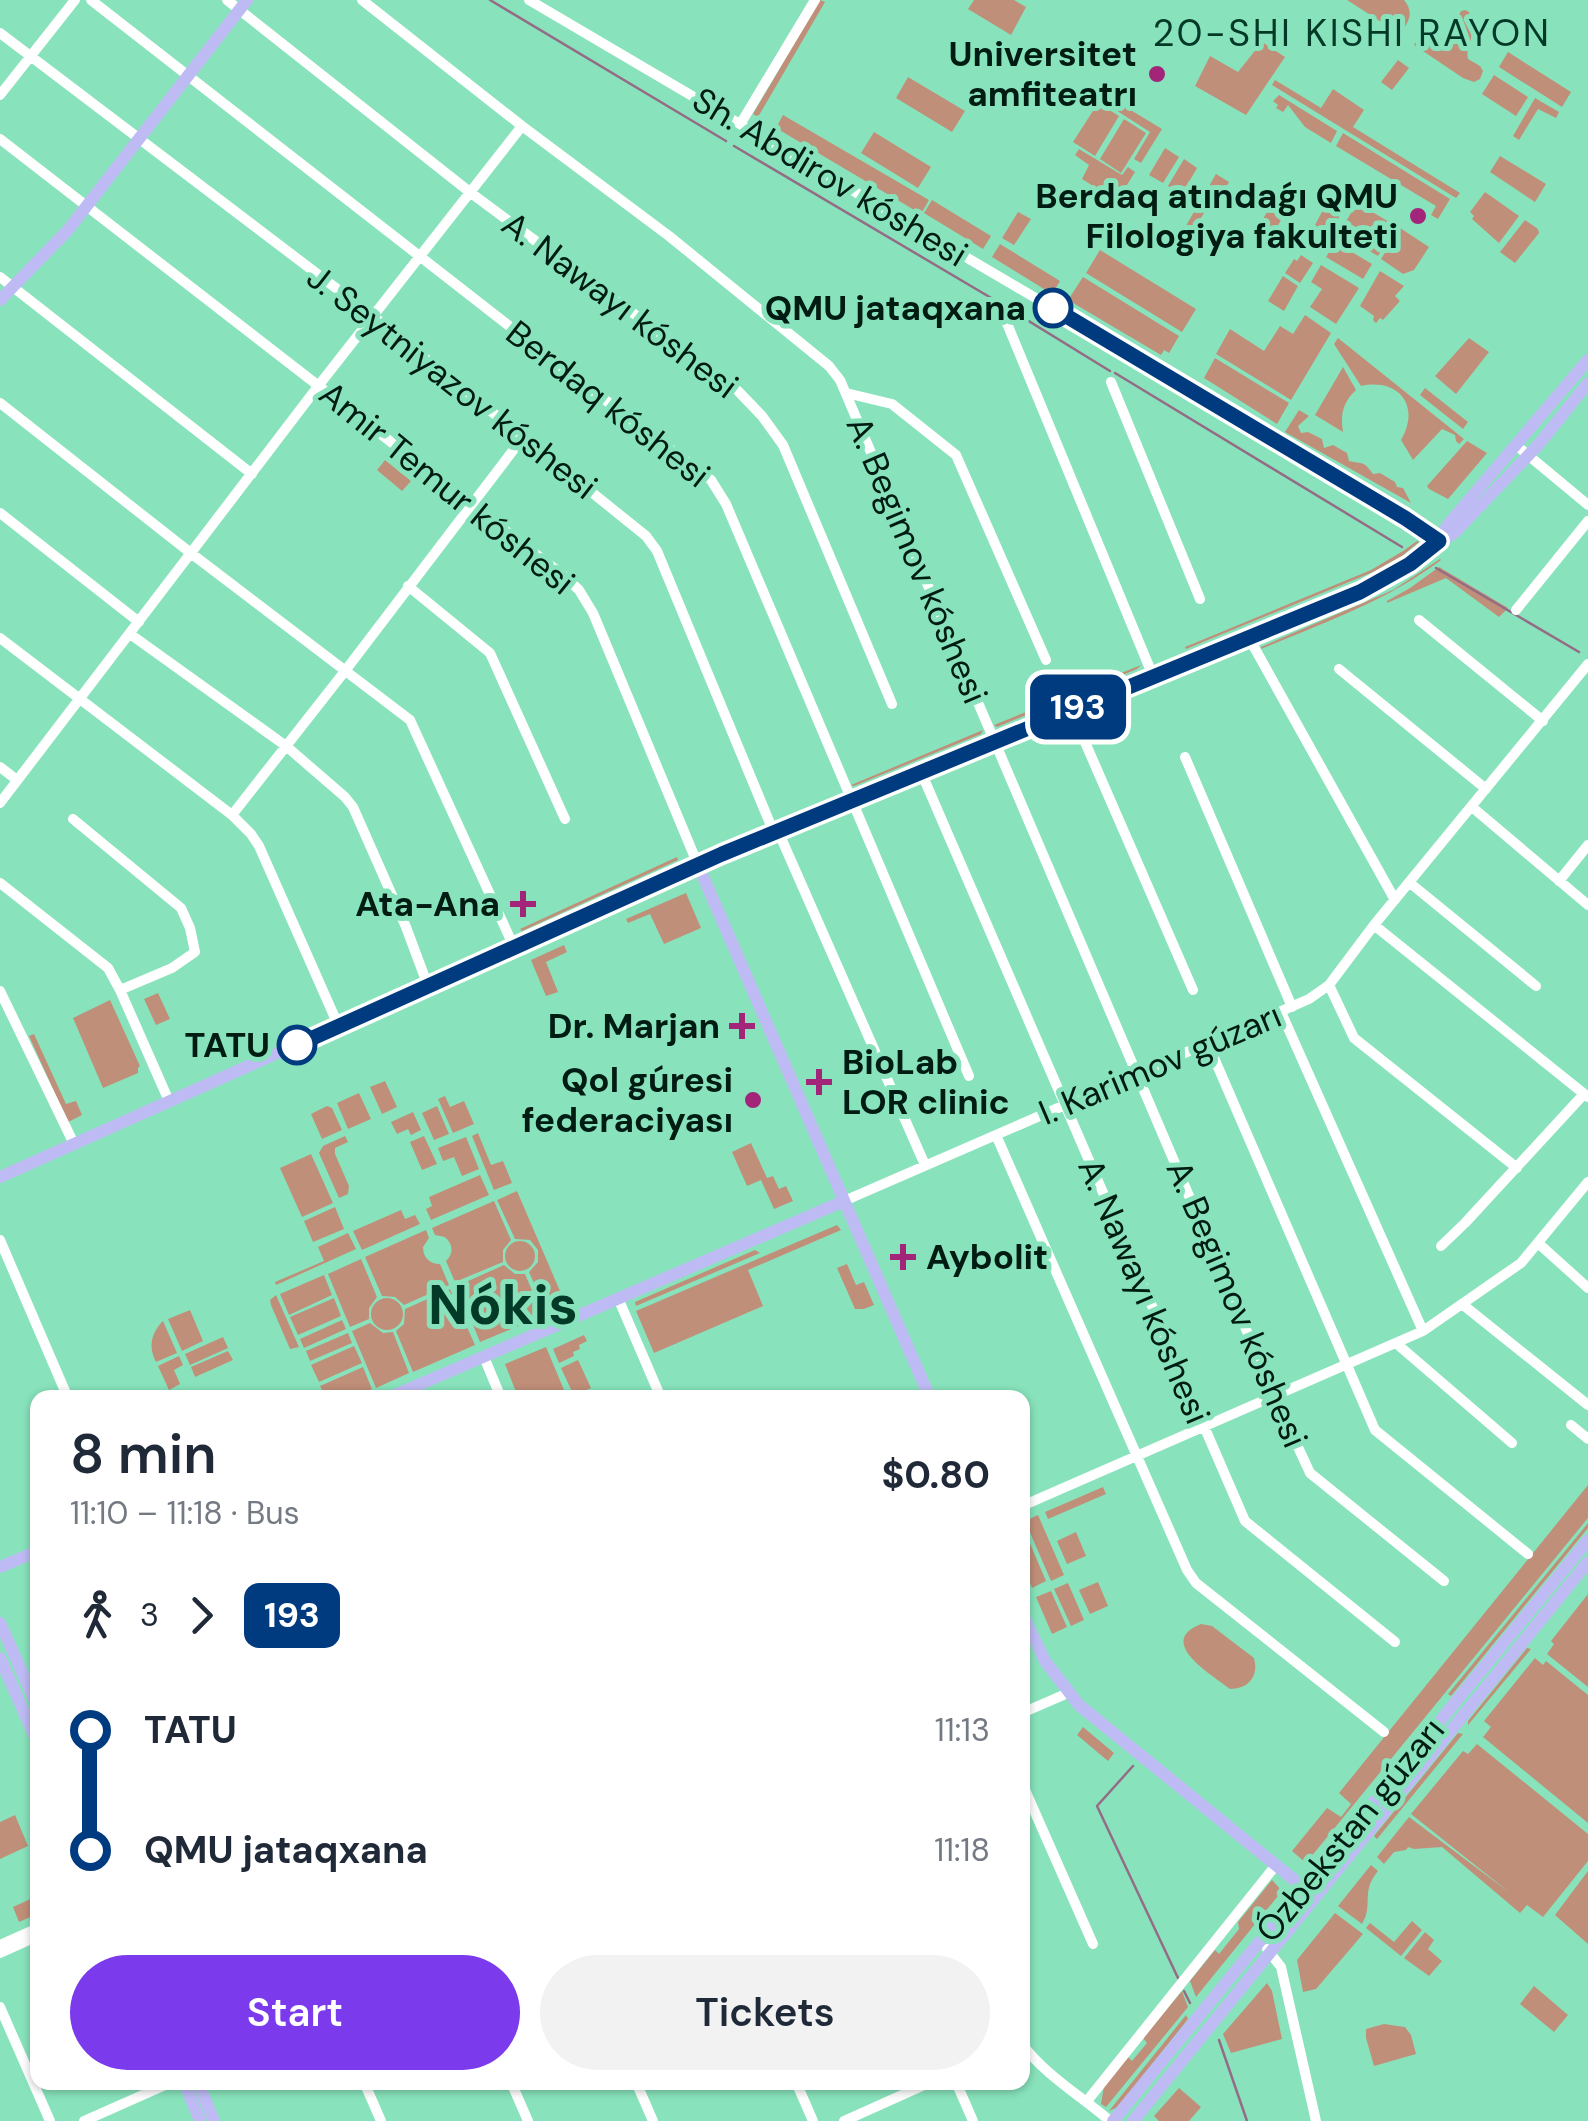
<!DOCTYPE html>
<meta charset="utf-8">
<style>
:root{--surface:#fff;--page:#f2f2f3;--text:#1f2937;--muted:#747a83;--accent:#7c3aed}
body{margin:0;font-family:"DM Sans",sans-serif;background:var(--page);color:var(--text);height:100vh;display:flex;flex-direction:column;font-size:38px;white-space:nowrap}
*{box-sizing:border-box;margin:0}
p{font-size:32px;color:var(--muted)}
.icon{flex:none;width:55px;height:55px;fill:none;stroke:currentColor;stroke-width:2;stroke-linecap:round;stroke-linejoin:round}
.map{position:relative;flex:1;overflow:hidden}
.side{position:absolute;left:30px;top:1390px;width:1000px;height:700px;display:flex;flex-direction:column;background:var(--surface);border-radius:20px;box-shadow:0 2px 8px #0004}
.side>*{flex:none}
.badge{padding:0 20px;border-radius:15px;font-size:35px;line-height:65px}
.map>.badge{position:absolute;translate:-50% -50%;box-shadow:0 0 0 5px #fff}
.legs{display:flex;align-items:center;gap:15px;height:110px;padding:0 40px;font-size:32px}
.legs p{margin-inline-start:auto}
.summary{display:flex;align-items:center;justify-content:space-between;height:170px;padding:0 40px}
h1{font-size:55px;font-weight:600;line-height:75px}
.button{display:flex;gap:20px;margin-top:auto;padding:20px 40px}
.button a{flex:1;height:115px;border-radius:60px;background:var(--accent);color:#fff;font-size:40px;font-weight:600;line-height:115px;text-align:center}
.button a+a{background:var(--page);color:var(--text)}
ul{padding:0 40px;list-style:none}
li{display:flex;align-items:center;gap:35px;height:120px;font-size:38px}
li i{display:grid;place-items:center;width:15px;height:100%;margin:0 12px;background:currentColor}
li i::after{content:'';width:25px;height:25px;margin:-12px;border:8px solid;border-radius:50%;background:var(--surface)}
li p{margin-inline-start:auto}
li:first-child i{background:linear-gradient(#0000 50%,currentColor 0)}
li:last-child i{background:linear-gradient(currentColor 50%,#0000 0)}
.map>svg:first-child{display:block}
.green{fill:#c08f79}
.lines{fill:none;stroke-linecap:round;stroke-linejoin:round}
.stream{stroke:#956c85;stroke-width:2.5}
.minor{stroke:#fff;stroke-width:10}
.major{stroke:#bebbf4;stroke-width:12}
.line-1-casing{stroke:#fff;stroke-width:22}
.line-1{stroke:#003b80;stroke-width:15}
.poi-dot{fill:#a22579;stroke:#88e3bc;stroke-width:4}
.stop-1-dot{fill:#fff;stroke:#003b80;stroke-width:5}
.labels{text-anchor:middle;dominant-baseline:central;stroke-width:10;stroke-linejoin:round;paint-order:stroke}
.poi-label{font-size:35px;font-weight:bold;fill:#011c12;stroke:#88e3bc;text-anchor:end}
.street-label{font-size:35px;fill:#011c12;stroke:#88e3bc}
.stop-label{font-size:35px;font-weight:bold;fill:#011c12;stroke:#88e3bc;text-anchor:end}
.neighbourhood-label{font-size:38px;letter-spacing:2.5px;fill:#033927;stroke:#88e3bc}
.town-label{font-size:55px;font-weight:bold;fill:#033927;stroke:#88e3bc}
</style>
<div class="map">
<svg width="1588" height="2121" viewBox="0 0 1588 2121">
<rect width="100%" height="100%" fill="#88e3bc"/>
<path class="green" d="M820,0L825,2L758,117L753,114Z
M974,0H1014L1026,7L1011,35L968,9Z
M1347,0H1404C1415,13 1408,23 1400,34Z
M1465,10L1469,12C1471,20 1472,31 1471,39C1470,48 1466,50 1468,59L1480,66L1483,71L1480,79L1474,82L1463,78L1414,45L1421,34L1446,40L1461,11Z
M1262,42L1285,57L1246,115L1195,86L1210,56L1238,72Z
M1508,52L1571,92L1562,107L1499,67Z
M1398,60L1409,68L1392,90L1381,82Z
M1494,75L1528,97L1516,116L1482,94Z
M908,77L965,111L952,132L896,98Z
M1275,80L1321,108L1333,89L1364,110L1353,127L1460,193L1456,198L1272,85Z
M1101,92L1162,129L1141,163L1134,159L1150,132L1097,98Z
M1279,95L1337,131L1331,143L1305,127L1288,105L1283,112L1276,108L1278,105L1273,101Z
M1535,98L1559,112L1556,118L1538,109L1519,140L1513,136Z
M1098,103L1119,116L1095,156L1073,142Z
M783,115L929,200L921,214L776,128Z
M1124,119L1146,133L1121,173L1100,159Z
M874,132L931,167L918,188L861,153Z
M1343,133L1450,199L1438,219L1431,215L1436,206L1336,146Z
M1165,148L1179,157L1163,183L1149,175Z
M1079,149L1122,175L1128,167L1135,172L1117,201L1082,179L1089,165L1075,155Z
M1500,156L1546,184L1535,202L1490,172Z
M1184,159L1197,168L1182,194L1168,186Z
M1216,174L1229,182L1223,193L1217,191L1188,240L1180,236Z
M1485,192L1519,216L1499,243L1472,219L1474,216L1470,212Z
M1332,193L1348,202L1320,250L1306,242Z
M932,200L991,236L983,249L924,213Z
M1272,203L1286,211L1267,245L1253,237Z
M1357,203L1396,226L1378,256L1339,233Z
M1018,212L1031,219L1014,245L1002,238Z
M1525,220L1538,229L1539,233L1515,263L1500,252Z
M1400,228L1429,247L1414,270L1403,274L1381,259Z
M1335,242L1372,264L1363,279L1326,257Z
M1000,244L1060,281L1052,294L992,257Z
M1100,250L1196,309L1182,332L1086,273Z
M1301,255L1313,263L1300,283L1285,273L1294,259L1297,261Z
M1321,265L1359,288L1336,324L1310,307L1322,289L1311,282Z
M1380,271L1404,286L1395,296L1400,301L1383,320L1380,318L1376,323L1373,320L1374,316L1360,306Z
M1283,276L1298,286L1284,311L1268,301Z
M1083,277L1179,336L1169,353L1164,350L1161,355L1068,300Z
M1305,315L1331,333L1291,400L1216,354L1230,329L1264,351L1280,326L1293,334Z
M1338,338L1464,439L1459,444L1456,441L1455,435L1442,429L1413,460L1401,440C1421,406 1399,378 1361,386L1334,344Z
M1469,338L1489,352L1456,394L1435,376Z
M1215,358L1289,403L1277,424L1204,378Z
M1343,367L1356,390C1343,402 1340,415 1343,432L1315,415Z
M1425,388L1468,422L1463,429L1420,395Z
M1299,410L1309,416L1298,426L1301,433L1308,432L1322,439L1324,448L1333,445L1347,453L1349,461C1363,464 1364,461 1373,474L1380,473L1395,482L1397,487L1403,488L1411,503L1285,432Z
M1283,436L1423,517L1421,520L1282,439Z
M1467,441L1487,453L1448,499L1429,489L1427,486Z
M385,460L411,481L402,491L377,470Z
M1417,541L1419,542L1402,556L1373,572L1186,649L1185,647L1371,570L1403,551Z
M1440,559L1441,560C1387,601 1323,623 1261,649V647L1393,590Z
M1439,567L1508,608L1499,617L1446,578L1387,603V601L1410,588Z
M1141,665L1137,669L997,727L994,725Z
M983,730L981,734L854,786L851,785Z
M677,857L678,860L522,931L520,929Z
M686,893L701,928L664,944L650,914L628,923L626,919Z
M564,945L567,952L546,962L558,992L546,996L531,960Z
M158,993L170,1019L156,1025L144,999Z
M110,1000L140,1066L138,1068V1073L103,1088L73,1018Z
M34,1034L66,1104L76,1101L82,1115L68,1122L29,1036Z
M385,1081L397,1107L382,1114L370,1087Z
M359,1093L371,1119L348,1129L337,1103Z
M445,1096L450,1107L464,1101L474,1124L453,1133L438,1099Z
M327,1106L332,1108L342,1130L322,1139L311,1114Z
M437,1106L449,1134L434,1140L422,1113Z
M413,1112L421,1130L411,1135L408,1129L397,1134L391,1122Z
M478,1133L491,1165L503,1161L512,1183L494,1190L472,1136Z
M345,1136L348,1142L335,1148V1154L349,1186L348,1194L339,1198L319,1153L323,1146Z
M424,1136L437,1164L422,1170L410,1142Z
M466,1137L479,1169L462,1176L454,1157L443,1161L438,1148Z
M751,1143L767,1178L773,1176L779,1189L786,1186L793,1201L774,1209L761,1180L747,1186L732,1152Z
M311,1154L333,1203L302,1217L280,1168Z
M480,1175L489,1195L431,1220L426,1209L432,1206L429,1197Z
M517,1191L566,1305L547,1313L529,1272L538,1262V1250L530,1240L515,1239L497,1200Z
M494,1201L511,1240L503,1250V1262L455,1282L446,1261C454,1253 453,1244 445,1237L435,1235L432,1228Z
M335,1207L344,1229L313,1242L304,1221Z
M401,1210L405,1219L415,1215L420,1224L362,1250L353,1231Z
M837,1225L841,1230L748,1270L763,1306L654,1353L636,1311Z
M426,1230L429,1238L423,1247C423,1257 429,1264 440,1264L449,1285L404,1305L395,1297L382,1296L365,1257Z
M348,1233L356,1249L276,1285L275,1282L324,1261L318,1247Z
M505 1256a15 15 0 1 1 30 0a15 15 0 1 1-30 0Z
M755,1250L760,1253L636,1306L635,1302Z
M361,1259L377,1297L369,1308V1319L350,1327L328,1274Z
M847,1264L856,1285L864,1282L874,1305L864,1309H855L837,1268Z
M504,1265L515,1274H525L543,1316L480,1342L457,1286Z
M324,1275L332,1295L289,1315L280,1294Z
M450,1289L475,1345L413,1372L396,1331L404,1324L405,1309Z
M276,1295L299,1347L290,1349L271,1305L270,1300Z
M334,1298L341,1316L298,1335L290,1317Z
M371 1314a16 16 0 1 1 32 0a16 16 0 1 1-32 0Z
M190,1310L203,1341L182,1351L168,1319Z
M342,1320L346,1329L304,1348L300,1339Z
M163,1321L177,1353L156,1362C148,1347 151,1333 163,1321Z
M370,1323L383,1333L393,1332L409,1373L376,1388L352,1331Z
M348,1333L352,1343L310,1361L306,1351Z
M584,1335L587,1341L579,1345L580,1349L573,1352L574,1356L559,1363L553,1349Z
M223,1337L228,1348L190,1365L185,1354Z
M354,1346L362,1363L319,1382L311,1365Z
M546,1347L567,1397H518L505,1364Z
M228,1351L233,1360L195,1377L191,1367Z
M179,1356L183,1365L174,1370L180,1384L169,1390L158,1366Z
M578,1360L591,1388L574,1396L561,1368Z
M363,1367L372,1389L353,1397H326L320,1386Z
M1588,1485V1518L1306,1863L1292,1851L1327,1808L1341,1817L1351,1804L1339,1793Z
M1103,1487L1106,1494L1048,1519L1045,1512Z
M1038,1515L1064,1575L1051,1581L1025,1521Z
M1588,1523V1528L1451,1696L1448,1694Z
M1023,1527L1046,1581L1032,1588L1023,1567Z
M1076,1532L1086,1556L1067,1564L1057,1541Z
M1098,1582L1108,1606L1090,1614L1079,1590Z
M1068,1583L1084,1620L1071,1626L1054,1589Z
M1051,1591L1067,1627L1052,1634L1036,1597Z
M1588,1594V1687L1547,1654L1554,1644L1551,1641Z
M1201,1624L1212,1626L1254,1658C1259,1676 1249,1689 1230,1689C1212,1675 1155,1642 1201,1624Z
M1527,1648L1531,1649L1468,1725V1721Z
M1535,1658L1543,1665L1546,1661L1588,1695V1823L1483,1737L1491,1727L1484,1721Z
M1083,1727L1114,1753L1108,1761L1077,1735Z
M1458,1733L1463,1734L1377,1839L1374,1836Z
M1477,1744L1588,1834V1861L1543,1917L1527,1905L1520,1913L1442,1847L1414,1849L1408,1847L1406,1850L1394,1852L1384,1864L1377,1857L1409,1817L1510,1893L1411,1814L1463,1751L1468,1754Z
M15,1815L28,1846L0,1859V1822Z
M1371,1865L1378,1871C1360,1893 1374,1904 1362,1924L1338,1906Z
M1588,1871V1944L1555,1915Z
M1272,1880L1282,1891L1196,1997L1190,1981L1215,1950L1219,1954L1239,1929L1238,1922Z
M37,1896V1914L19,1922L13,1907Z
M1335,1913L1363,1934L1316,1989L1303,1992L1297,1960Z
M1412,1921L1422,1930L1401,1956L1366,1928L1370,1923L1394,1942Z
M1425,1932L1434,1940L1428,1949L1442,1961L1429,1976L1404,1958Z
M1267,1983L1272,1991L1282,2039L1231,2053L1223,2034Z
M1534,1986L1568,2015L1554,2032L1520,2004Z
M1182,1991L1188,2007L1106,2107L1101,2104L1104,2086L1128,2057L1132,2061L1147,2043L1143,2038Z
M1186,2015L1188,2019L1118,2107L1109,2111Z
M1384,2024L1405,2027L1411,2035L1416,2054L1374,2066L1366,2038V2029Z
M1179,2088L1201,2107L1189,2121H1159L1154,2116Z"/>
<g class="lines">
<path class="stream" d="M490,0L726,141
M734,146L998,302
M1001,304L1110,371
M1115,373L1402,547
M1436,568L1579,652
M1133,1766L1097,1806L1178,1978
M1184,1991L1190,2003
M1219,2040L1247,2121"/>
<path class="minor" d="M91,0L567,371L711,480L726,504L969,1076
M227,0L471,193L738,391L762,416L783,445L892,704
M362,0L522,126L669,236L829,366L840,380L1275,1397L1310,1473L1444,1581
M529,0L1219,406L1405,518L1439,541
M0,33L374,317L646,536L657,551L774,833
M0,95L75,0
M741,123L815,0
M0,139L564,576L579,590L593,613L698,865
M0,277L252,474
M1001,309L1153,676
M1111,382L1200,599
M846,393L892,404L956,455L1046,660
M0,403L192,554L410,720L514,947
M1517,446L1588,505
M0,513L139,622
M408,586L490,653L565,819
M1516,610L1588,521
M1419,620L1543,721
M130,634L286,746L345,797L353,807L406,927L428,986
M0,638L232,815L251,834L259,846L339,1027
M1249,638L1395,900
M1339,669L1486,789
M1071,710L1193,990
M1185,757L1292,1007
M0,767L17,780
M921,772L1245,1521L1395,1642
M0,803L319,385L522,126
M1472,807L1588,905
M232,815L345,671L524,436
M73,819L181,908L190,928L195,952L172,968L120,990
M778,831L925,1165
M1559,881L1588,845
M0,883L108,968L120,990L169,1101
M1410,883L1536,986
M1374,925L1588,1097
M1329,985L1354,1038L1517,1168
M0,991L74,1144
M1281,1012L1423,1331
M1208,1044L1375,1430L1528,1554
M996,1135L1187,1570L1196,1583L1384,1732
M844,1201L1309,999L1329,985L1374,925L1588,664
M0,1240L68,1398
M1538,1243L1588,1288
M1441,1246L1465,1223L1584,1094
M618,1298L661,1398
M1462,1304L1588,1405
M1397,1344L1512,1443
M484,1357L501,1398
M1571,1425L1588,1439
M1022,1506L1423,1331L1521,1263L1588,1182
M1022,1713L1068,1693
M1022,1783L1093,1944
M0,1945L38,1928
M1267,1949L1281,1967L1316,2121
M0,1953L38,1936
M0,2007L50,2121
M1022,2044C1045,2075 1081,2096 1110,2121
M364,2082L381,2121
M511,2082L528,2121
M636,2082L653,2121
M796,2082L813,2121
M956,2082L973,2121
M1087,2101L1276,1865
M84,2121L172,2082
M844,2121L931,2082"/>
<path class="major" d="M0,300L68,230L247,0
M1440,539L1447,526L1588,360
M698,865L930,1398
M0,1177L714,858L1249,638L1389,577L1455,532L1539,444L1588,383
M388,1398L844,1201
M0,1567L38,1551
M1022,1613L1045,1661L1079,1705L1309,1892
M0,1623L38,1708
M0,1658L38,1744
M184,2082L200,2121
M198,2082L214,2121
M1113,2121L1588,1540
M1133,2121L1588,1562"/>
</g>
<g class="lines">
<g class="line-1-casing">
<path id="line-1" d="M297,1045L722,854L1360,592L1410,564L1439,541L1405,518L1053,308"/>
</g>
<use href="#line-1" class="line-1"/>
</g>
<g class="poi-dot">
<circle cx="1157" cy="74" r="10"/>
<circle cx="1418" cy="216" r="10"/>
<path d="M518 889h10v10h10v10h-10v10h-10v-10h-10v-10h10z"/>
<path d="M737 1011h10v10h10v10h-10v10h-10v-10h-10v-10h10z"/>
<path d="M814 1067h10v10h10v10h-10v10h-10v-10h-10v-10h10z"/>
<circle cx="753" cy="1100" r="10"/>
<path d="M898 1242h10v10h10v10h-10v10h-10v-10h-10v-10h10z"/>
</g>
<g class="stop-1-dot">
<circle cx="1053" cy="308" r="18"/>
<circle cx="297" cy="1045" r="18"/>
</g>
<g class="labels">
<g class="poi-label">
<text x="1137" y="54">Universitet<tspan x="1137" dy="40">amfiteatrı</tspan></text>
<text x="1398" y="196">Berdaq atındaǵı QMU<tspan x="1398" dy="40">Filologiya fakulteti</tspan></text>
<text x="500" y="904">Ata-Ana</text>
<text x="720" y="1026">Dr. Marjan</text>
<text x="842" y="1062" text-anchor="start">BioLab<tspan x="842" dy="40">LOR clinic</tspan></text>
<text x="733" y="1080">Qol gúresi<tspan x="733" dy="40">federaciyası</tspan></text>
<text x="926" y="1257" text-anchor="start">Aybolit</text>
</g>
<g class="street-label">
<text transform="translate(830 177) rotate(31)">Sh. Abdirov kóshesi</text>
<text transform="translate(620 305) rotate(37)">A. Nawayı kóshesi</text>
<text transform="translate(452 382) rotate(38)">J. Seytniyazov kóshesi</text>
<text transform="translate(608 404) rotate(38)">Berdaq kóshesi</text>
<text transform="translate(447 488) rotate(39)">Amir Temur kóshesi</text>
<text transform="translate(917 560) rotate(67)">A. Begimov kóshesi</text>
<text transform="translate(1160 1064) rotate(-23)">I. Karimov gúzarı</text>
<text transform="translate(1144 1291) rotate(67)">A. Nawayı kóshesi</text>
<text transform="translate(1237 1304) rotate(67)">A. Begimov kóshesi</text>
<text transform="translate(1350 1830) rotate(-51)">Ózbekstan gúzarı</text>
</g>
<g class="stop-label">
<text x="1026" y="308">QMU jataqxana</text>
<text x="270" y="1045">TATU</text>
</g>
<g class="neighbourhood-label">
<text x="1352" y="33">20-SHI KISHI RAYON</text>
</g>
<g class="town-label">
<text x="503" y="1305">Nókis</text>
</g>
</g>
</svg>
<b class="badge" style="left:1078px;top:707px;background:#003b80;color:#fff">193</b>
<section class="side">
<div class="summary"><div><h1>8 min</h1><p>11:10 – 11:18 · Bus</p></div><b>$0.80</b></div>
<div class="legs"><svg class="icon" aria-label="walk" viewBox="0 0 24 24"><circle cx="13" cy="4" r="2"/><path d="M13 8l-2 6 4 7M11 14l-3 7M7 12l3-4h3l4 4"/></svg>3<svg class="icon" aria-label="forward" viewBox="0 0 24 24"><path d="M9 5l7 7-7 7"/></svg><b class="badge" style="background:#003b80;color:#fff">193</b></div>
<ul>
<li><i style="color:#003b80"></i><b>TATU</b><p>11:13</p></li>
<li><i style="color:#003b80"></i><b>QMU jataqxana</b><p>11:18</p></li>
</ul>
<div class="button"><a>Start</a><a>Tickets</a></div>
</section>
</div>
